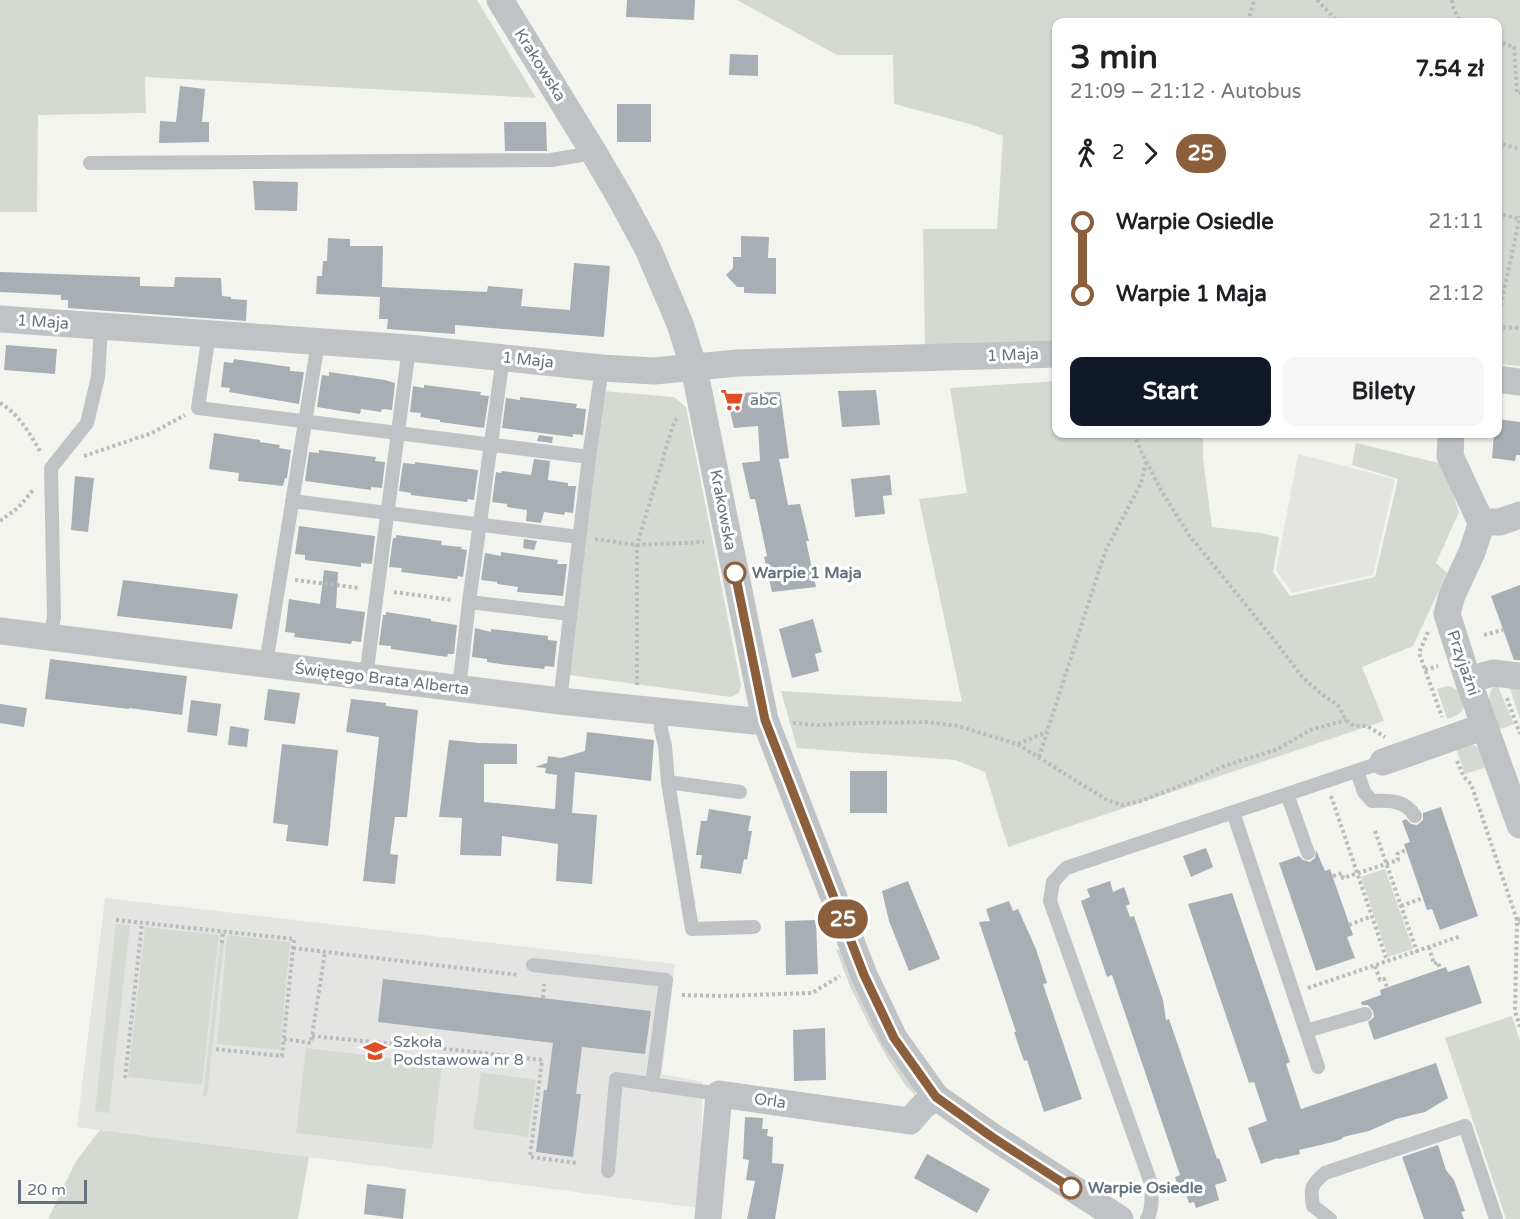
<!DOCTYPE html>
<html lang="pl">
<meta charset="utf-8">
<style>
:root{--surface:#fff;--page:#f6f6f6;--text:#202124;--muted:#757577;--accent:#111827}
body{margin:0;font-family:"Varela Round",sans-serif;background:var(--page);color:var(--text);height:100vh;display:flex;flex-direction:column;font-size:22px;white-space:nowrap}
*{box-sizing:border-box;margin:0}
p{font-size:20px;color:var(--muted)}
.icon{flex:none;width:33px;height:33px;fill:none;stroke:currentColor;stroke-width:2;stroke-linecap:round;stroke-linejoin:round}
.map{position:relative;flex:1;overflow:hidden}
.panel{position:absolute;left:1052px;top:18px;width:450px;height:420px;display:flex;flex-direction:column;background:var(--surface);border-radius:12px;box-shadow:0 2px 4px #0004}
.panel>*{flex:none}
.badge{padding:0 12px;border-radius:20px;font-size:21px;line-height:39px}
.scale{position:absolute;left:18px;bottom:15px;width:69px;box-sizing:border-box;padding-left:6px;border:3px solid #637380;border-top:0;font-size:16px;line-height:21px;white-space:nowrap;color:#637380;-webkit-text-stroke:4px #fff;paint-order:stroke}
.map>.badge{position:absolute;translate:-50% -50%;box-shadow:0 0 0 3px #fff}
.legs{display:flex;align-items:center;gap:9px;height:66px;padding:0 18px;font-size:20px}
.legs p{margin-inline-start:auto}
.overview{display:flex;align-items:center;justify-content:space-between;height:102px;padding:0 18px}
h1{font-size:33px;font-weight:800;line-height:45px}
.button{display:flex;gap:12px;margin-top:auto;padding:12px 18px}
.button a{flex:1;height:69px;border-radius:12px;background:var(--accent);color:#fff;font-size:24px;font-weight:800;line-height:69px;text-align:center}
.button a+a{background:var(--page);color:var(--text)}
ul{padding:0 18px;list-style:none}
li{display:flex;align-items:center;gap:21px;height:72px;font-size:22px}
li i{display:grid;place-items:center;width:9px;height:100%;margin:0 8px;background:currentColor}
li i::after{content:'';width:15px;height:15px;margin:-8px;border:4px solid;border-radius:50%;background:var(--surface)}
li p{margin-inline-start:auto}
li:first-child i{background:linear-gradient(#0000 50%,currentColor 0)}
li:last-child i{background:linear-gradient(currentColor 50%,#0000 0)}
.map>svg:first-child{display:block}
.built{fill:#e4e5e3}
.green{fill:#d4dad1}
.building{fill:#a7afb4}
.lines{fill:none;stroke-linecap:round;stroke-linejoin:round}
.path{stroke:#b9bbbd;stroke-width:4;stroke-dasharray:3 3;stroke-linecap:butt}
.lane{stroke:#bfc3c6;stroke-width:14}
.street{stroke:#bfc3c6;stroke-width:27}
.line-1-casing{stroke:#fff;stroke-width:14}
.line-1{stroke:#8b5e3c;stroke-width:9}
.stop-1-dot{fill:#fff;stroke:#8b5e3c;stroke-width:3}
.labels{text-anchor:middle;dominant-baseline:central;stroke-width:6;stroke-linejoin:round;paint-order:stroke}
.street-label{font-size:16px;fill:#637380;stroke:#fff}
.poi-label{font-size:16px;fill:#637380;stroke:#fff;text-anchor:start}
.stop-label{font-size:16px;font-weight:bold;fill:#637380;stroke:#fff;text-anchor:start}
</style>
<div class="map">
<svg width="1520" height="1219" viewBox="0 0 1520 1219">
<rect width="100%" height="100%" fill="#f4f4ef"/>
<path class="built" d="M1298,454L1395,479L1373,575L1292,593L1276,570Z
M105,898L675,964L662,1074L703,1082L699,1208L77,1127Z"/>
<path class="green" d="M0,0H477L536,98L145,77L146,113L38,115L37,212H0Z
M737,0H1520V366L1497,364V22H1056V342L925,347L923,229H997L1003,136L970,124L894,104L893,55H837Z
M1056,381V434H1203V459L1212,527L1261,533L1279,537L1273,572L1290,596L1375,577L1398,479L1352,465L1356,443L1443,464L1459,512L1436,563L1447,573L1413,646L1362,667L1384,721L1008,847L985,772L955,760L797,748L781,691L962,702L919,499L967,493L950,388Z
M603,391L674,397L686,407L741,685L739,693L731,697L569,675Z
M1520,681V719L1509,686Z
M1495,684H1497L1514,724L1498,730C1493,714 1483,698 1495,684Z
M1447,686C1458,687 1470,701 1461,712C1458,716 1452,717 1447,719L1437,689Z
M1469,743C1482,747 1483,756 1487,767L1465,774L1456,748Z
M1385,869L1413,949L1388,957L1361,877Z
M116,924L130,925L109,1113L95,1111Z
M145,927L219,935L202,1085L128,1077Z
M227,935L290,942L280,1050L217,1044Z
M220,942L224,943L207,1097L203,1096Z
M836,949L843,951L916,1091L915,1095L906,1086L888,1059L871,1029L849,984Z
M1512,1016L1520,1041V1219H1506L1445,1038Z
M306,1048L442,1064L432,1149L296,1133Z
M481,1072L536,1080L528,1137L473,1129Z
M100,1130L309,1157L298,1219H48L76,1161Z"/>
<path class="building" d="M627,0H695L694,20L626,17Z
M730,54L758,55V76L729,75Z
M180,86L205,89L202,122H209V142L159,143L160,121L176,122Z
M617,104H651V142H617Z
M504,122H546L547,151H505Z
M253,181L298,182L297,211L255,210Z
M741,236L769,237L768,258H776V294L744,293V287H737L726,275L733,268V257H741Z
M328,238L350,239V246H383L382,287L487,292L488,286L523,289L521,306L570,310L574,263L610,266L604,337L455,325V334L387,329L388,319H379L380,297L316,294L317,276H322L323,261H327Z
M0,272L140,277V286L174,287L175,277L221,278L222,296L231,297V299L247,300L246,321L68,308V300H61V295L0,292Z
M6,345L57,349L55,374L4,370Z
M234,359L290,367V371L304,372L299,404L229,392L230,388L221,387L224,362L233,363Z
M329,372L385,380L395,383L392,410L382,409L381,412L361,409L360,414L317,407L322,375L329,376Z
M424,385L481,392L480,395L489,396L484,428L440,422V420L420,417L421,413L410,412L413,386L424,388Z
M876,390L880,425L842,427L838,391Z
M780,392L789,458L779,459L788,505L800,504L809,541H806L816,587L772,592L764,557L767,556L755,499H750L742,463L760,461L758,426L734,428L727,398L731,397V393Z
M520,397L577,404L576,408L586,409L583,435L573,434V437L502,428L506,398L520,400Z
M1497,419L1520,422V455H1516L1515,461L1492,458L1494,434H1497Z
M214,433L260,440V442L280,445L279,448L291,450L287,478H285L283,486L238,481L239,473L209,469Z
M539,435L553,437L552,443L537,441Z
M319,450L376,457L375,461L385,462L382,488L371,487V490L305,481L309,452L319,453Z
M534,459L550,461L548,480L568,483V486H576L573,513L565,512L564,515L544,512L541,523L526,521L527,510L507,507V504L492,502L496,472L501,473L502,471L531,475Z
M415,462L478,470L474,500L468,499L467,502L411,495V493L399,491L403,463L415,464Z
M890,475L892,495L883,496L885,514L855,517L851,479Z
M75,476L94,478L88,532L71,530Z
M299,526L375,536L372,564L361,563V567L305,560V555L295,554Z
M396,535L442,541L441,545L462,547L461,549L467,550L463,577L458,576L457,579L401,572L402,568L389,567L393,538H396Z
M524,539L537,541L534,550L523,548Z
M501,552L558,560L557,564H567L563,596L517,592L518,587L497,584V582L481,580L485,553L501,556Z
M324,570L338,572L336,608L365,612L361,642L352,641L351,644L294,637L295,633L285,632L289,599L320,604Z
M123,580L238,594L232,629L117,616Z
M1520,585V660H1514L1491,596Z
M386,612L431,619V621L457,625L454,654H448L447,657L391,649V646L379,645L383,615H386Z
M813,619L822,652L815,654L819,671L792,678L779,629Z
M475,628L491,632V629L548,636V640L557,641L554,667L545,666L544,669L507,665L487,662V659L472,657Z
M50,659L187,676L182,715L129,708V709L45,699Z
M268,689L300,693L295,724L264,720Z
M351,699L386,703V706L418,710L407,817H395L390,854L398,855L395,884L363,881L379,737L346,732Z
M191,700L221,704L217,736L187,732Z
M0,704L27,708L24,727L0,723Z
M230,726L249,729L247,747L228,745Z
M587,732L654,740L651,781L575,772L572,813L597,815L592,884L556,881L558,844L502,836L501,856L460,855L462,818L439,817L449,740L479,743L517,744V764H484V802L555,809L557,775L545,773L546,768L535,767L547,763L548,756L561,758L585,751Z
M282,744L338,750L328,846L286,841L288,825L273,823Z
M850,771H887V813H850Z
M1441,807L1478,916L1440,930L1432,909L1427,910L1404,844L1410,842L1402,821L1406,819L1411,824L1417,825L1423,820V813Z
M709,809L751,816L748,831H752L747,860L744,859L741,874L700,868L702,855H696L701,821H707Z
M1206,848L1213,867L1191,877L1183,856Z
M1316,850L1325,871L1330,869L1353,935L1347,937L1355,958L1316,971L1279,863L1299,856L1303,860L1310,862L1315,858Z
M908,881L940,959L909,971L889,921L882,891Z
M1110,881L1113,892L1124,887L1130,904L1126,906L1130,917L1134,916L1135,919L1163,1000L1166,1020L1169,1019L1217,1159L1219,1158L1227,1181L1215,1185L1219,1200L1196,1208L1194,1202L1189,1203L1186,1195L1182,1197L1175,1177L1180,1175L1112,975L1107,977L1081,901L1090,897L1087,889Z
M1232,893L1290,1062L1286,1064L1301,1109L1436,1063L1448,1098L1425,1112L1396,1119L1369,1131L1343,1137L1342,1139L1333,1142L1299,1150L1300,1154L1278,1159L1277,1158L1261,1164L1248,1128L1267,1121L1254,1082L1249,1083L1188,904Z
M1009,901L1013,911L1018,909L1036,949L1047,983L1043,984L1082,1099L1044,1112L1027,1060L1024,1061L1019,1047L1014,1032H1016L979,922L990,921L986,909Z
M816,920L818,974L786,975L785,921Z
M1469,965L1482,1003L1374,1040L1368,1022L1374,1017L1373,1011L1368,1005H1362L1361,1002L1381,995L1380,990L1446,967L1448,972Z
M383,979L651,1011L645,1054L582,1047L576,1094H581L573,1157L536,1152L544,1090H547L553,1043L378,1022Z
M825,1028L826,1080L794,1081L793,1030Z
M745,1117L763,1118L762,1129H768L767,1136L773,1137L772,1163L784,1164L775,1219H747L755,1181L746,1180L749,1160L743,1159Z
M1438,1145L1446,1170L1454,1180L1465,1211L1461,1212L1464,1219H1424L1402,1157Z
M927,1154L990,1189L977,1213L914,1178Z
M367,1184L406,1189L403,1219L364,1214Z"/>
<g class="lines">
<path class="path" d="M1317,0L1338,22
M1452,0L1453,7L1460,22
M1248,22L1254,0
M1497,41L1514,47L1517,93H1520
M1497,143L1520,149
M1497,215H1504L1519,219
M1497,323L1520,216
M1497,327L1520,328
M0,403C18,413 31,435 41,453
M1134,434L1140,449L1162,492L1189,535L1272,637L1303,678L1324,696L1338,705L1346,720L1354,726H1367L1385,737
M84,456L152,433L185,415
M0,521L18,508L34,489
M595,539L637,545L704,542
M295,580L359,588
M394,592L452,600
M1428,632L1419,653L1442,717
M1484,635L1503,630
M1425,670L1438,666
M637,685V545L674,422L679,417
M1507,698L1520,734
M793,723L818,725L860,723L927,722L958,726L1017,744L1107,800L1122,805L1141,801L1195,780L1224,766L1278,749L1310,730L1346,720
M1018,744L1047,732
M1039,757L1105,552L1141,483L1146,462
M1457,761L1464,777L1471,784L1517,920L1520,924
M1331,796L1387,961
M1375,831L1417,952
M1333,876L1342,873L1343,878L1398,860L1397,854L1406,850
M1401,906L1423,898
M1520,919L1517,920L1515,1011L1520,1027
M116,920L294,939L282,1056L214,1049
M1349,925L1372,916
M222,943L223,932
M1429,947L1434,964L1438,962L1440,969
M293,948L519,975
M1375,966L1380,980L1384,979L1387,987
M1308,988L1461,936
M682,995L720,996L812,993L840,976
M543,998L544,984
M312,1036L476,1052L542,1060L530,1157L577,1163
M284,1039L311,1043L325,952
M125,1078L142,923"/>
<path class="lane" d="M90,163L551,160L594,153
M209,334L198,408L589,457
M292,501L579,537
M469,602L570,614
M50,638L54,617L51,468L87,423L98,377L101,327
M266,664L318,342
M366,677L409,348
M459,688L469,602L503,357
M560,701L589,457L602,368
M661,711V729L665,746L668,782L692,929L754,927
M1357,771L1364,792L1372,801C1390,800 1405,800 1415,816
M668,782L740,792
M1287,794L1308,853
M1233,812L1318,1067
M533,965L666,980L652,1085
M1306,1031L1365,1014
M608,1171L616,1079L719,1094
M1147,1219C1153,1210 1151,1197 1152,1186L1050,901L1053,882L1066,868L1383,762
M1330,1219L1313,1206C1310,1188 1311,1185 1325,1173L1465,1126L1496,1219"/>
<path class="street" d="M500,0L594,153L621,199L648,249L680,324L694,368L765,720L864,975L894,1038L936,1097L992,1136L1120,1219
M0,319L409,348L602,368L654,371L737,363L1056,354
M1497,379L1520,382
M1451,434L1450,456L1481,522L1479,531L1472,552L1452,595L1447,614L1468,680L1520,825
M1481,522H1500L1520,515
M0,631L560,701L754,721L765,720
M1468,680L1493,673L1520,676
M1383,762L1485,726
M708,1219L719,1094L910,1121L923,1106L936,1097"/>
</g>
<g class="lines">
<g class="line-1-casing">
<path id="line-1" d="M735,573L765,720L864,975L894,1038L936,1097L992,1137L1071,1188"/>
</g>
<use href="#line-1" class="line-1"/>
</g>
<defs>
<g id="supermarket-bare" transform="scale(1.8)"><path d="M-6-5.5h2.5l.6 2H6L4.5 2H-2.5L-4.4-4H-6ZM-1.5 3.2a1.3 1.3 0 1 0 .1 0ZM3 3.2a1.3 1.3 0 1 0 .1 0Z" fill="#df4e25" stroke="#fff" stroke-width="2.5" paint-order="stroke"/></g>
<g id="school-bare" transform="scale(1.8)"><path d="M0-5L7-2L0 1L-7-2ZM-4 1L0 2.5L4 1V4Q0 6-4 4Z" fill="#df4e25" stroke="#fff" stroke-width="2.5" paint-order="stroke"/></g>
</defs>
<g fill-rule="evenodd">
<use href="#supermarket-bare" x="732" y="400"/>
<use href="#school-bare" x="375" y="1051"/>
</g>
<g class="stop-1-dot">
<circle cx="735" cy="573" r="10"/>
<circle cx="1071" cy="1188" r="10"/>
</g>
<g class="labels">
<g class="street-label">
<text transform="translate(540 65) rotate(58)">Krakowska</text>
<text transform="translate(43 322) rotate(4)">1 Maja</text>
<text transform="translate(1013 355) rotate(-2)">1 Maja</text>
<text transform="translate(528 360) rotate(6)">1 Maja</text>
<text transform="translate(723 510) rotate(79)">Krakowska</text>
<text transform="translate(1463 663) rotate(71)">Przyjaźni</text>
<text transform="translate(382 679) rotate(7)">Świętego Brata Alberta</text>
<text transform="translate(770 1101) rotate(8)">Orla</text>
</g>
<g class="poi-label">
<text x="750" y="400">abc</text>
<text x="393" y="1042">Szkoła<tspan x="393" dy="18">Podstawowa nr 8</tspan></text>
</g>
<g class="stop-label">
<text x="752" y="573">Warpie 1 Maja</text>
<text x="1088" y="1188">Warpie Osiedle</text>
</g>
</g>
</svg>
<div class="scale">20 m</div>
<b class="badge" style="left:843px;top:919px;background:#8b5e3c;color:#fff">25</b>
<section class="panel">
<div class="overview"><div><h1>3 min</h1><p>21:09 – 21:12 · Autobus</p></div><b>7.54 zł</b></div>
<div class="legs"><svg class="icon" aria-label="walk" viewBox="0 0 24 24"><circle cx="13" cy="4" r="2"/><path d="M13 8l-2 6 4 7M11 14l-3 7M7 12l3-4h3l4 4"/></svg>2<svg class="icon" aria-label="forward" viewBox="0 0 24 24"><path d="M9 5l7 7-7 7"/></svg><b class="badge" style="background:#8b5e3c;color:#fff">25</b></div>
<ul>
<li><i style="color:#8b5e3c"></i><b>Warpie Osiedle</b><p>21:11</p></li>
<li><i style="color:#8b5e3c"></i><b>Warpie 1 Maja</b><p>21:12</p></li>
</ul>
<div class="button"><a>Start</a><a>Bilety</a></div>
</section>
</div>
